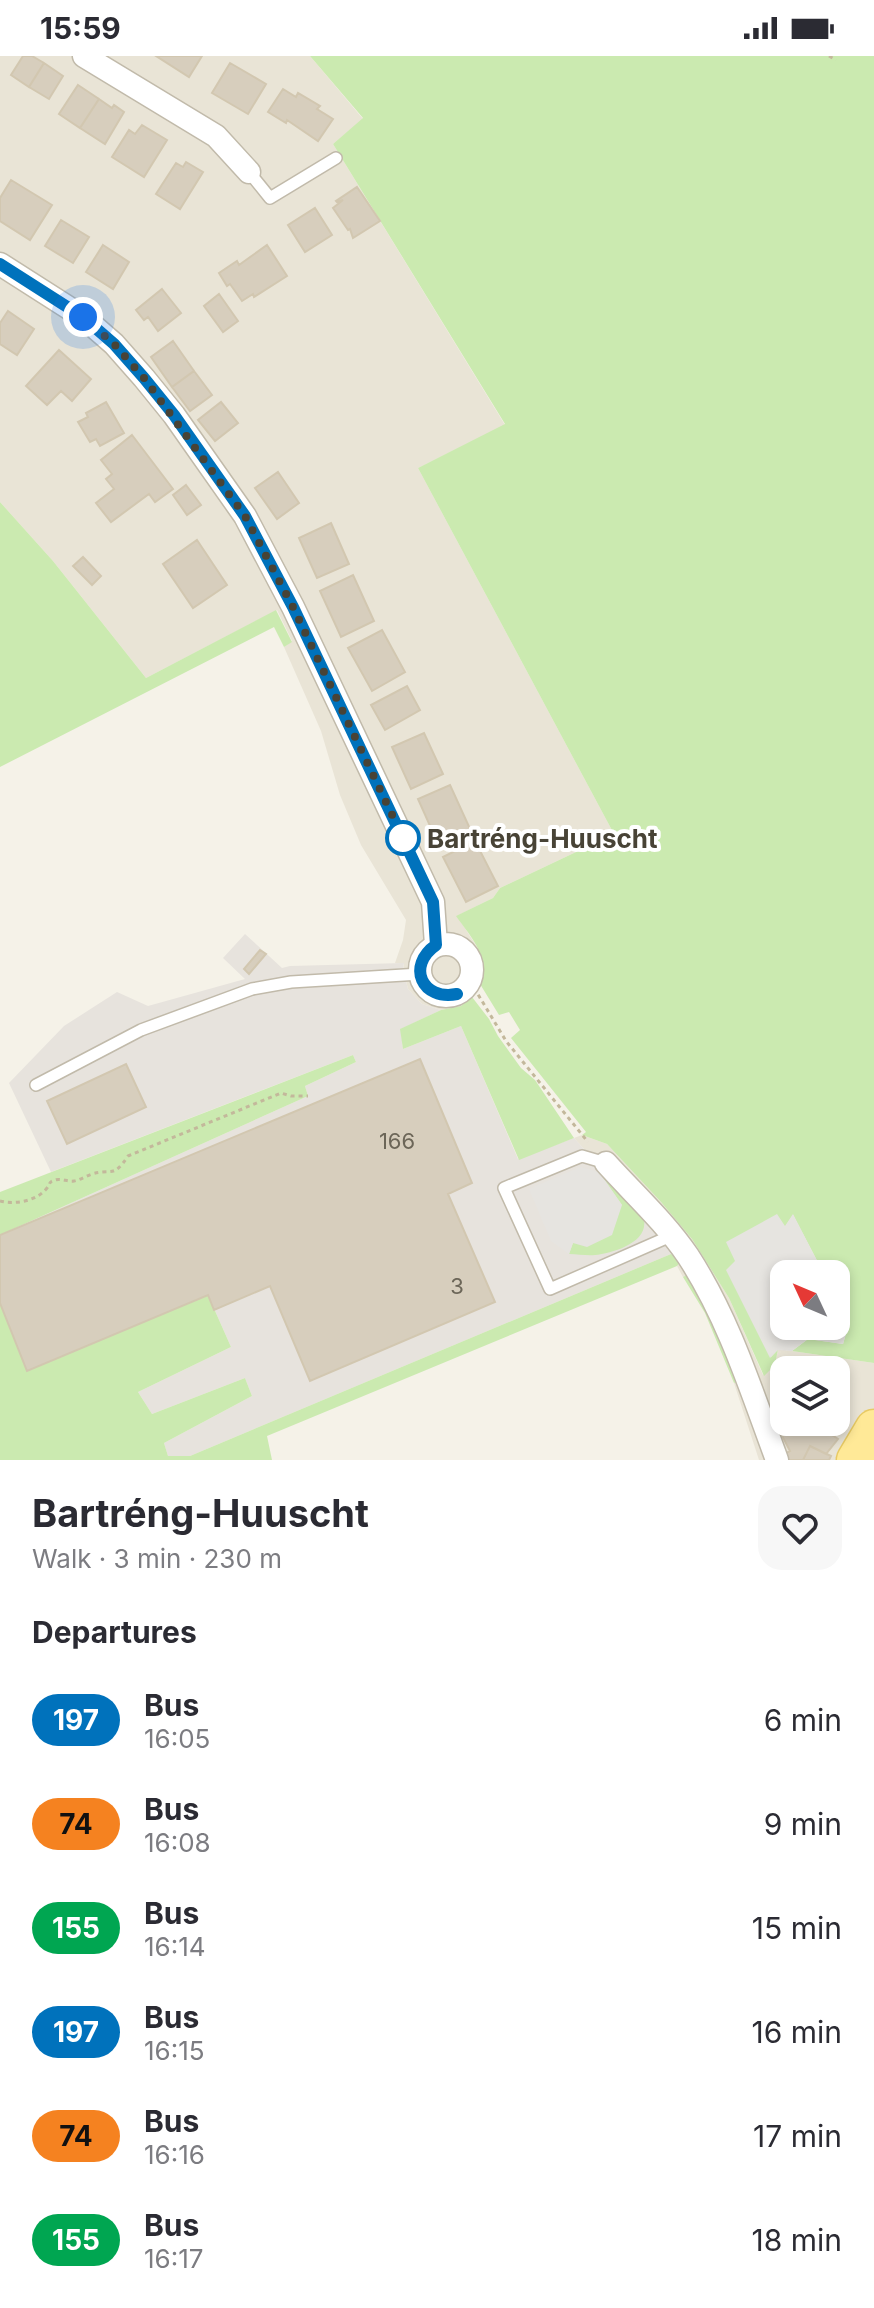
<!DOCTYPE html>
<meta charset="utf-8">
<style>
:root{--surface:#fff;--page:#f7f7f7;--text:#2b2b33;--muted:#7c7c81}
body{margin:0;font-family:Inter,sans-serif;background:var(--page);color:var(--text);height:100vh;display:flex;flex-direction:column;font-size:30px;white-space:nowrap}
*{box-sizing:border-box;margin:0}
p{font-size:26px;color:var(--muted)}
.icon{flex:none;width:44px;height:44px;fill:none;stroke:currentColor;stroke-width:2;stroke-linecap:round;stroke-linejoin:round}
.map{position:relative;height:1404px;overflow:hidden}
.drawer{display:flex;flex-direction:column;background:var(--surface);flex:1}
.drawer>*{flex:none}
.badge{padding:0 16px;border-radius:26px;font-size:28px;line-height:52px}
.needle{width:52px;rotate:314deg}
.tools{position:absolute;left:770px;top:1204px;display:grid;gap:16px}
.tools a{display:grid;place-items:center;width:80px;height:80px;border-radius:16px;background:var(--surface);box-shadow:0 4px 12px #0003;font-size:40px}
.you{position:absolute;width:40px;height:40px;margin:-20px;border:6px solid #fff;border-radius:50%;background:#1a73e8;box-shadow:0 0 0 12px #1a73e833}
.map>.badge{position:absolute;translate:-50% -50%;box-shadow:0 0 0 4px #fff}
h2{padding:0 32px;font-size:30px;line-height:72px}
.round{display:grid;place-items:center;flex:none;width:84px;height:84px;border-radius:24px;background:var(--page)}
.summary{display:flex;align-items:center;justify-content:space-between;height:136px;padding:0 32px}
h1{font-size:38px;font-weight:700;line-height:60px}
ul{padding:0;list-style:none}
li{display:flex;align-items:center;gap:24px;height:104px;padding:0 32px}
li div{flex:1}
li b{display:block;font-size:30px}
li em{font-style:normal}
li .badge{min-width:88px;font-weight:700;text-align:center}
.status{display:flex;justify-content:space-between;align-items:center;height:56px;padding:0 40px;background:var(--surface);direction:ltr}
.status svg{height:22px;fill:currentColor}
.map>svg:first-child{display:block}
.residential{fill:#e9e4d6;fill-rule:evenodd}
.industrial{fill:#e7e3dd}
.green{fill:#cbeab0}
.parking{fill:#e6e4e0}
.building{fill:#d7cebd;stroke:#d2c7b0;stroke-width:2}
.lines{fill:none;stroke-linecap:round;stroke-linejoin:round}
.lane-casing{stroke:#c1baaa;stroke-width:14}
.street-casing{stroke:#c1baaa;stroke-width:25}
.primary-casing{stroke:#e8ca63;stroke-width:39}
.path{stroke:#c3b89b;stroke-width:3;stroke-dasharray:4 4;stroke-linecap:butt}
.lane{stroke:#fff;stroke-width:11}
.street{stroke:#fff;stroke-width:22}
.primary{stroke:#ffe997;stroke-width:36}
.line-casing{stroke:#fff;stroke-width:18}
.line{stroke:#0072bc;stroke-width:12}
.walk{stroke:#484336;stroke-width:8;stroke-dasharray:0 14.4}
.stop-dot{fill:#fff;stroke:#0072bc;stroke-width:4}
.labels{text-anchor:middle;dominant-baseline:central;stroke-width:8;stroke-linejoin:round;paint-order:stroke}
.number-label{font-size:22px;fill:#6c6658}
.stop-label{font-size:26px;font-weight:bold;fill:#484336;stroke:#fff;text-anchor:start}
</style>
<div class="status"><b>15:59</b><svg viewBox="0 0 49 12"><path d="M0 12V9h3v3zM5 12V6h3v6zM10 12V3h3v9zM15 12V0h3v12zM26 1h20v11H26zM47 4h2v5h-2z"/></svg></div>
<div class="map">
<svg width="874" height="1404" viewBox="0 0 874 1404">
<rect width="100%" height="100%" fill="#f5f2e8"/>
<path class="residential" d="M0,0H310L363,63L333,88L505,369L418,412L614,778L500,832L493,842L457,860L481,897L484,917L477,937L461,950L441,954L422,948L408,933L403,913L404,908L395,907L403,884L406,864L361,789L340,739L321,675L284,591L292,585L277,554L146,622L53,505L0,446Z
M582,1079L607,1088L661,1146L692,1183L729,1242L763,1319L775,1309L778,1293L874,1307V1404H759L734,1327L739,1326L690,1218L683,1221L677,1210L680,1205L671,1198L643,1158L574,1082ZM784,1314H836V1366H784Z"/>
<path class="industrial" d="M245,878L282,912L290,910L404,907L403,913L408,933L422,948L441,954L401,973L403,993L461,970L518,1103L574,1082L643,1158L671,1198L190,1400H168L164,1387L252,1340L245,1322L152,1358L138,1336L231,1291L208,1239L0,1247V1179L308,1040L305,1030L356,1006L353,999L51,1116L9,1027L64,970L117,936L148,950L245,923L223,902Z"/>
<path class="green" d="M310,0H874V1307L792,1295L808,1283L843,1288L849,1267L836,1241V1218H824L793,1159L785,1171L735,1205L771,1301L778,1293L775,1309L764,1320L729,1242L692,1183L661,1146L607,1088L582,1079L586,1076L511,982L520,974L509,956L499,959L480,928C491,902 471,881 456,860L493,842L500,832L614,778L418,412L505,368L333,88L363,62Z
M0,446L53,505L146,622L276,554L292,586L284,591L274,571L0,711Z
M472,941L489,963L498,980L521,1012L535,1024L574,1082L519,1104L461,970L403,993L400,973L441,954L461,950Z
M353,999L356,1006L305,1030L308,1040L0,1179V1136Z
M599,1116C611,1121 618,1131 627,1141C632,1147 640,1153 643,1160C652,1186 613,1197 595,1199C587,1200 578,1198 569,1198L573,1187L622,1149Z
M671,1198L681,1205L677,1210L267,1380L272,1404H0V1247L208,1239L231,1291L138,1336L152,1358L245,1322L252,1340L164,1387L168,1400H190Z
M690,1217L740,1325L734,1327L705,1257L683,1221Z"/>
<path class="parking" d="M580,1111L599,1116L622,1149L612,1179L587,1191L573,1187L569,1198L551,1185L529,1133Z
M777,1158L785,1170L793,1158L824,1218H784V1270H836V1241L849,1267L843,1288L808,1283L792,1295L778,1294L770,1302L726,1214L735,1205L726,1186Z"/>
<path class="building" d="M23,0H32L44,7L29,31L11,19Z
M156,0H202L189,21Z
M44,7L63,20L49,43L29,31Z
M230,7L266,28L248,58L212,37Z
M78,29L99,43L80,72L59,58Z
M283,33L296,41L298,37L320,50L317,53L333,63L318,85L287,64L286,67L268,56Z
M99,43L112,52L114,49L124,56L105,88L80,72Z
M142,69L167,84L144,121L112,101L129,74L135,78Z
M186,106L203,116L180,153L156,138L176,107L183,111Z
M11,124L52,149L30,184L0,165V142Z
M357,131L380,165L353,182L350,173L348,174L333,152L343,144L337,146L336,145Z
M315,152L332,179L305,196L288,169Z
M61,164L89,181L73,207L45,190Z
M103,189L129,206L113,233L86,216Z
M267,189L287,220L254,241L253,238L242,245L230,228L227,230L219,217L237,205L239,209Z
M162,233L181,257L158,275L148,261L144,264L136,254Z
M219,238L238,265L223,276L204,250Z
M8,255L34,273L17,299L0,288V267Z
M173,285L194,315L172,331L151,301Z
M59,294L91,323L72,345L61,335L47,349L26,330Z
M194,315L212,339L190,355L172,331Z
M106,346L124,377L100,390L96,383L90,386L78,366L88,361L86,357Z
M221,346L238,367L215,385L198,364Z
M132,379L173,433L155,446L149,438L111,466L96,447L114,433L106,423L112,418L101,404Z
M278,416L299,447L277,463L255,432Z
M186,429L201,449L187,459L173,439Z
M331,467L349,508L317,522L299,482Z
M197,484L227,529L193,552L163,508Z
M83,501L101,520L92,529L73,510Z
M353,519L374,565L341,581L320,535Z
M382,574L405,616L372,635L348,592Z
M407,630L420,654L385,674L371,649Z
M424,677L443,718L411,733L392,691Z
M450,729L471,775L439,790L418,743Z
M475,785L498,830L466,846L443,801Z
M260,894L266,898L249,918L244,913Z
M420,1003L472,1127L448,1138L495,1246L310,1325L270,1230L214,1254L208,1239L27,1315L0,1247V1179Z
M126,1008L146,1051L67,1088L47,1045Z
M784,1352V1366H835L829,1377L838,1383L826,1398L810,1390L803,1404H788L786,1397L790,1395L775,1366V1355Z
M810,1390L831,1400L829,1404H803Z"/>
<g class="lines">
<g class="lane-casing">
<path id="lane" d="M249,116L270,142L336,102
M36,1029L141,974L252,933L291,926L420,918
M606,1107L582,1100L504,1132L550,1233L673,1179"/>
</g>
<g class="street-casing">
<path id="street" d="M84,0L216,80L249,116
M0,208L83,261L114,288L144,322L174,359L245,460L293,551L433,846L436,889
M420 914a26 26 0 1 1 52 0a26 26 0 1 1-52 0Z
M606,1107C633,1137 665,1166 688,1200C729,1263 751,1334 777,1404"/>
</g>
<g class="primary-casing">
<path id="primary" d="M855,1404L874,1372"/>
</g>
<path class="path" d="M829,0L836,4
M470,925L506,985L588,1086
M0,1145C15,1149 37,1145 47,1132C51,1127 48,1126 55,1124C61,1122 68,1126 74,1125C80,1124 86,1120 92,1118C112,1112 113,1123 128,1100L281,1037L291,1040H308"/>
<use href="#lane" class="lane"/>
<use href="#street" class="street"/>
<use href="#primary" class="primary"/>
</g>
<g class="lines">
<g class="line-casing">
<path id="line" d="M0,208L83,261L114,288L144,322L174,359L245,460L293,551L433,846L436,889C406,910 422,945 457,938"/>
</g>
<use href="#line" class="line"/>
<path class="walk" d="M83,261L114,288L144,322L245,460L293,551L408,792L403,782"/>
</g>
<circle class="stop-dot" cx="403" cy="782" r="16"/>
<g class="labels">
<g class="number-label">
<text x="397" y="1085">166</text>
<text x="457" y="1230">3</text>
</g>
<g class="stop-label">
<text x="427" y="782">Bartréng-Huuscht</text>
</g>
</g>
</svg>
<div class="tools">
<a><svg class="needle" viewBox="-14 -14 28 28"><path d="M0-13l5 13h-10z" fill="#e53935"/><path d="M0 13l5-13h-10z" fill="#7c7c81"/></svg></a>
<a><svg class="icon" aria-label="layers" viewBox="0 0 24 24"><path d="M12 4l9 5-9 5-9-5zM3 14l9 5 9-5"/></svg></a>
</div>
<div class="you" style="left:83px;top:261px"></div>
</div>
<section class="drawer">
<div class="summary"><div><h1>Bartréng-Huuscht</h1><p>Walk · 3 min · 230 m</p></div><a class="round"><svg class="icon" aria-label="heart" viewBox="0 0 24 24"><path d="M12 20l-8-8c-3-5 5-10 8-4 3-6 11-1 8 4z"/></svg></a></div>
<h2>Departures</h2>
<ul>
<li><span class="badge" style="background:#0072bc;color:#fff">197</span><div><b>Bus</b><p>16:05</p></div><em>6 min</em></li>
<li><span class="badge" style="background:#f58220;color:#111">74</span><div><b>Bus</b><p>16:08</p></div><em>9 min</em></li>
<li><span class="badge" style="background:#00a651;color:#fff">155</span><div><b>Bus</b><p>16:14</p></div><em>15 min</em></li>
<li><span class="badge" style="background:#0072bc;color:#fff">197</span><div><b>Bus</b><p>16:15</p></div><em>16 min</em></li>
<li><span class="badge" style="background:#f58220;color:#111">74</span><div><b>Bus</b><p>16:16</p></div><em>17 min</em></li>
<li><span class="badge" style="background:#00a651;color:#fff">155</span><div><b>Bus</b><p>16:17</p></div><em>18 min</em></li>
</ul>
</section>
